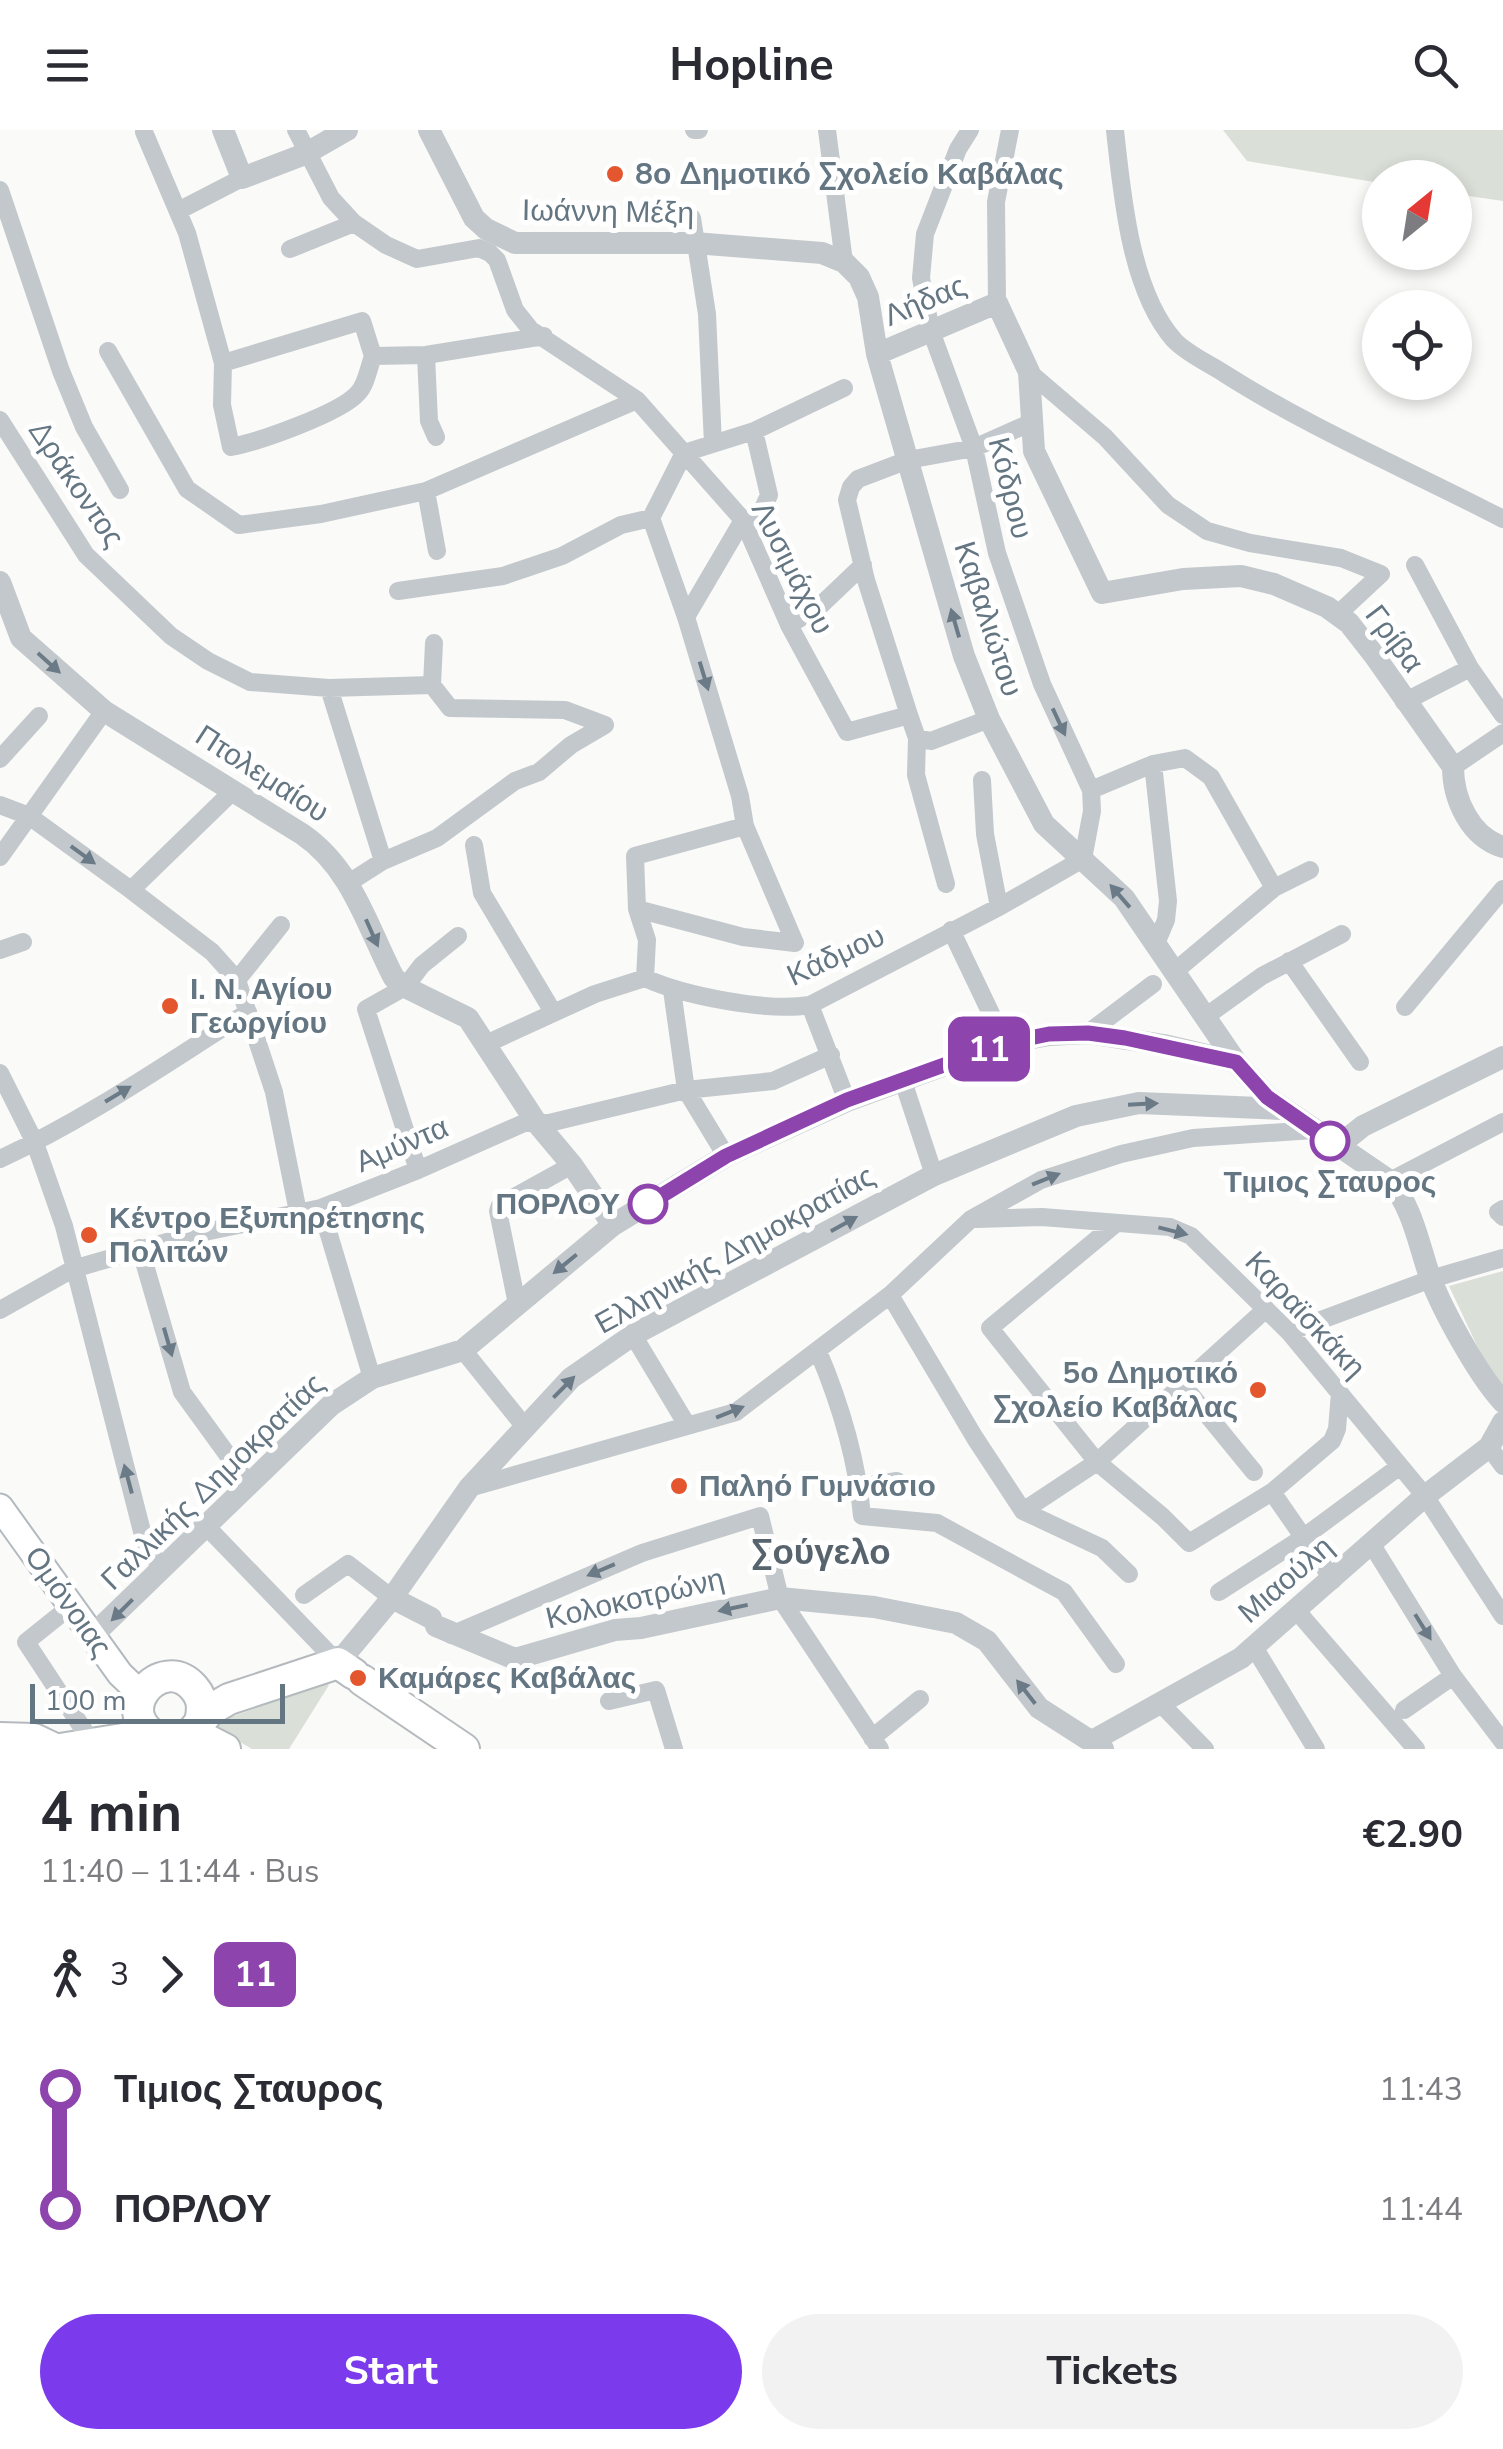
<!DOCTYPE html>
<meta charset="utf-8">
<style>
:root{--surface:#fff;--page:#f2f2f3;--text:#2b2b33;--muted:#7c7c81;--accent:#7c3aed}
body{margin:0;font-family:"Nunito Sans",sans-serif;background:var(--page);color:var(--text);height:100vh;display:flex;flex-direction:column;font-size:38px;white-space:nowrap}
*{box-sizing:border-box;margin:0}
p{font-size:32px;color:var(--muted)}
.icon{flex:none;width:55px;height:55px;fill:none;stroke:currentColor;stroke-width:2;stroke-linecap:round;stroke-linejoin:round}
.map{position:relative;height:1619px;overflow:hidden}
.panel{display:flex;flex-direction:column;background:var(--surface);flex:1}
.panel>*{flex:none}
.badge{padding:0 20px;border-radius:15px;font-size:35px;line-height:65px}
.needle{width:65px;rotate:30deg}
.buttons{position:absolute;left:1362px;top:30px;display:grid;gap:20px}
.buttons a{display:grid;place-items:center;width:110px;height:110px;border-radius:50%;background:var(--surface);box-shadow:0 5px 15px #0003;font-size:50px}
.scale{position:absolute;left:30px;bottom:25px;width:255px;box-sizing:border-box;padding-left:10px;border:5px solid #657683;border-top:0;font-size:28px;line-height:35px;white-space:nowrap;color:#657683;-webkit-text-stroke:8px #fff;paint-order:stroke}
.map>.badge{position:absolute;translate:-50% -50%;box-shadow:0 0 0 5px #fff}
.legs{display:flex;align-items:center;gap:15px;height:110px;padding:0 40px;font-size:32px}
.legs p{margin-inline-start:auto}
.headline{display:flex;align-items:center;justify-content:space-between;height:170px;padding:0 40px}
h1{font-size:55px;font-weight:700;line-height:75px}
.action{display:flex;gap:20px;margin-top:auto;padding:20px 40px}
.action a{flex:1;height:115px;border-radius:60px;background:var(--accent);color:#fff;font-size:40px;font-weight:700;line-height:115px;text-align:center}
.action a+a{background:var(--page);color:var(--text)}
ul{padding:0 40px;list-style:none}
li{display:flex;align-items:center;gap:35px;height:120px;font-size:38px}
li i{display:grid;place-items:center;width:15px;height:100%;margin:0 12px;background:currentColor}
li i::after{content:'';width:25px;height:25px;margin:-12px;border:8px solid;border-radius:50%;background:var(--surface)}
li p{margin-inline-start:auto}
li:first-child i{background:linear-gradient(#0000 50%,currentColor 0)}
li:last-child i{background:linear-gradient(currentColor 50%,#0000 0)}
header{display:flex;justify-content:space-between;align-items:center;height:130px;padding:0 40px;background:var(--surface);font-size:45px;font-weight:700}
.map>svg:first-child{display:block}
.green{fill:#dadfd7}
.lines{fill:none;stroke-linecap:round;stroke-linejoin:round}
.secondary-casing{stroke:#b3babf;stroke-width:29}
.primary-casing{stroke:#b5babe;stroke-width:34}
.minor{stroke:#c3c8cc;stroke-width:18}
.tertiary{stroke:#c3c8cc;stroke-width:22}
.secondary{stroke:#fff;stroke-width:25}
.primary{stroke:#fff;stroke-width:30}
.oneway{fill:#6a7a87}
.line-1-casing{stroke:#fff;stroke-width:22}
.line-1{stroke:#8e44ad;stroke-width:15}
.poi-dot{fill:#e4572e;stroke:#fff;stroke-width:4}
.stop-1-dot{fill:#fff;stroke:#8e44ad;stroke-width:5}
.labels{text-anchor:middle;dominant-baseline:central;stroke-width:10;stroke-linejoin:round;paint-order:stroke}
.poi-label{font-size:30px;font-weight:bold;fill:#657683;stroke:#fff;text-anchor:start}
.street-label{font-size:30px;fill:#657683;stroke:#fff}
.stop-label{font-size:30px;font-weight:bold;fill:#657683;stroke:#fff}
.quarter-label{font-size:35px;font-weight:bold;fill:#57646e;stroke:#fff}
</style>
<header><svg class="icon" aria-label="menu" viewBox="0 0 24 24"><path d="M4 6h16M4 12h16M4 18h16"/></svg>Hopline<svg class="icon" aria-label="search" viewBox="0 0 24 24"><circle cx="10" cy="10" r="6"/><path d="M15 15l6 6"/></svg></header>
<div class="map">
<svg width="1503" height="1619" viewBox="0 0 1503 1619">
<rect width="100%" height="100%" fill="#fafaf8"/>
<path class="green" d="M1223,0H1503V71L1455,64V48H1380V53L1247,31Z
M1503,1141V1262L1494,1252L1449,1156Z
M326,1553L329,1555L289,1619H252L216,1598L220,1591Z"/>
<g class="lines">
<g class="secondary-casing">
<path id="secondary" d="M0,1377L120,1544L141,1564"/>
</g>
<g class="primary-casing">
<path id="primary" d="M362,1550L464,1619
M192,1602L225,1619
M0,1608L34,1609L55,1619
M161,1609C107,1585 161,1520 194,1558C202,1567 203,1576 201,1587
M60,1619L135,1607L181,1609L192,1602L210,1580L229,1569L338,1533L354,1544"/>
</g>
<path class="minor" d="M296,0L331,68L354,93L386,115L417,129L479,118L490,123L497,130L515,180L531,200L637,270L743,390L789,495L847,602L909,585L917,608L931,611L989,589
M694,0H699
M827,0L844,132
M1115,0C1122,64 1130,160 1174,210C1187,224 1210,234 1225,244C1313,300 1411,341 1503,389
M144,2L187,103L223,233L222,275L231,317C258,312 341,283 358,263C366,255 369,237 373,226
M0,60L61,241L84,297L120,360
M178,81L242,48
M692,88L707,184L713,314
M290,119L354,93
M997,173L996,72L1010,0
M108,221L187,359L239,395L321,384L426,361L637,270
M426,225L429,291L436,307
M373,226L426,225L544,206
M223,233L362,191L373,226
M1029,242L1105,307L1168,375L1207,401L1250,413L1341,428L1381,444L1338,484
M0,290L86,425L171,506L208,531L250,552L329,558L432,555L450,578L565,580L605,595
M426,361L437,421
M1415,435L1470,538L1503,585
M398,461L503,446L562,426L621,395L651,388L684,323L754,301L844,258
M686,487L743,390L761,383L769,365L754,301
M789,495L821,475L863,435
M432,555L434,513
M329,558L383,731
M1404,572L1470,538
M909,585L866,450L847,370L851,357L858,349L908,330L974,318L1030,293
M917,608L916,645L946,754
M0,629L39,586
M1153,634L1168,771L1166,790L1155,816
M1453,637L1503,603
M982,650L985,704L999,777
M1091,660L1153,634L1185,628L1211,647L1274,758
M0,675L29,686L131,760L212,822L237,850L274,962L298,1082
M474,715L482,763L553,882
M0,727L104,581
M350,752L383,731L437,708L515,651L539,642L571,615L605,595
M131,760L234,660
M637,779L743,807L795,813L745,696L740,666L686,487L651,388
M951,800L1005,913
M0,820L23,812
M1289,831L1360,932
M1174,842L1274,758L1310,740
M645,848L647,810L637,779L635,726L745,696
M237,850L281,795
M672,860L686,960L726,1026
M810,875L847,971
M1405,877L1503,759
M1205,887L1262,846L1342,804
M1088,903L1153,854
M486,914L595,864L645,848C684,866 768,882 810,875L999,777L1083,729L1092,681L1091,660L1042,554L997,423L974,318L931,201L921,148L925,104L958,19L970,0
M0,943L35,1013L64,1096L147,1421L164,1437
M903,951L934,1045
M0,1029C87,989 167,933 248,882
M418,1040L366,879L405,857L422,835L458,806
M1390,1051L1503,992
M321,1078L372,1248
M1503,1079L1498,1082L1503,1087
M977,1089L1042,1087L1170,1097L1191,1106L1289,1202L1425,1366L1503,1486
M1114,1095L990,1198L1097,1332L1163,1387L1189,1413L1272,1362L1332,1311L1337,1299L1340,1263
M140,1118L182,1262L248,1353
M890,1165L975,1308L1023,1381L1102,1418L1129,1444
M517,1174L498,1081L500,1075L572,1035
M0,1180L73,1139L195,1104L321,1078L418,1040L524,993H549L686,960L773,951L831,925
M1289,1202L1431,1149L1503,1128
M633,1205L687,1295
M463,1220L525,1297
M818,1221C840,1273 857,1329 862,1386L937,1393L1064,1462L1116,1534
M1182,1254L1254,1342
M1489,1317L1503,1336
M859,1357L897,1351
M469,1358L736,1282L890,1165L971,1089L1041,1050L1121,1024L1193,1008L1314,1000
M1272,1362L1333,1450
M1023,1381L1097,1332L1266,1179
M206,1396L338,1533
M1372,1415L1453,1546L1503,1612
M1219,1462L1304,1407L1400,1336
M304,1465L348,1434L392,1468
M71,1476L26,1512L93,1614
M1296,1480L1416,1619
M451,1505L642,1423L760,1386L780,1468L880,1619
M1254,1517L1316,1619
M609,1571L656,1560L674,1619
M1162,1575L1205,1619
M1404,1580L1453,1546
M872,1608L920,1569"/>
<path class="tertiary" d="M223,0L242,48L305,24L347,0
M429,0L474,88L486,99L515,113H694L822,123L844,132L859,147L868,167L877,224L964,526L989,589L1044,694L1124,768L1236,932
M877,224L997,173L1029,242L1034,321L1102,463L1183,449L1241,446L1274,454L1327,477L1349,493L1374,525L1453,637C1453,669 1470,707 1503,717
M0,452L21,508L104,581L302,704C352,738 367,796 394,848L405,857L468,888L536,992L572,1035L613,1095
M1338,1016L1363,996L1503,927
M392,1468L431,1488
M436,1496L515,1529L615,1500L641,1498L780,1468L874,1477L956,1493L987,1511L1039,1578L1103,1619
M92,1506L331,1275L372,1248L463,1220L613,1095L726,1026L847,971L1005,913L1049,905L1088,903L1164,915L1236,932L1267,967L1390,1051C1412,1077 1418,1111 1429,1144C1441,1178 1478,1245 1503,1272
M338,1533L392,1468L469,1358L571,1248L633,1205L934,1045L1076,986L1139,973L1282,979
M1092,1611L1241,1528L1425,1366L1489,1317L1503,1292"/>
<use href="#secondary" class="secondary"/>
<use href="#primary" class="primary"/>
</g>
<defs><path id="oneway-solid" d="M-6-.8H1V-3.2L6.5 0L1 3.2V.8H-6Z" transform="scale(2.5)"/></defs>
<g class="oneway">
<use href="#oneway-solid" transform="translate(955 493) rotate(-106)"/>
<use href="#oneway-solid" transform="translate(49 533) rotate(42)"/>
<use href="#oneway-solid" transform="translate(704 546) rotate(73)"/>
<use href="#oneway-solid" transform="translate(1059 592) rotate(65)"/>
<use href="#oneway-solid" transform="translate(83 725) rotate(36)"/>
<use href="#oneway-solid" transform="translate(1120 766) rotate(-131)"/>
<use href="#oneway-solid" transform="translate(372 803) rotate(66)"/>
<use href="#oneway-solid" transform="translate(118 964) rotate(-31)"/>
<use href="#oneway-solid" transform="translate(1143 974) rotate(-3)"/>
<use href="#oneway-solid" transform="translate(1046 1049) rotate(-22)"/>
<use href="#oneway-solid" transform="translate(844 1094) rotate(-29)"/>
<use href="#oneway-solid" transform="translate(1173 1101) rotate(14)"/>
<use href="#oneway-solid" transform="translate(565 1134) rotate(141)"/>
<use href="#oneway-solid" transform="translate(168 1212) rotate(74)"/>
<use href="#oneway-solid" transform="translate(564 1257) rotate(-45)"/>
<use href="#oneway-solid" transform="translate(730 1282) rotate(-22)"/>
<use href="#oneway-solid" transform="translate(128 1349) rotate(-105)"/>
<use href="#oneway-solid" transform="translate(601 1440) rotate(157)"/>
<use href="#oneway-solid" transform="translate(733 1478) rotate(168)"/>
<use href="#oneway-solid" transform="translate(122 1480) rotate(135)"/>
<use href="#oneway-solid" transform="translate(1423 1497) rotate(58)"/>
<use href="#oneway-solid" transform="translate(1026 1562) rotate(-128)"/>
</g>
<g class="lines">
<g class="line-1-casing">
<path id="line-1" d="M648,1074L726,1026L847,970L1005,913L1049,904L1088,903L1125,908L1236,932L1267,967L1330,1011"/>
</g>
<use href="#line-1" class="line-1"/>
</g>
<g class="poi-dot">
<circle cx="615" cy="44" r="10"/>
<circle cx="170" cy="876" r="10"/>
<circle cx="89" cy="1105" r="10"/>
<circle cx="1258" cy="1260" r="10"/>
<circle cx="679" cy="1356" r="10"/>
<circle cx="358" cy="1548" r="10"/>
</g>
<g class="stop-1-dot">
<circle cx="1330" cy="1011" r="18"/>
<circle cx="648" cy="1074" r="18"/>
</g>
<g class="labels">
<g class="poi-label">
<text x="635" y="44">8ο Δημοτικό Σχολείο Καβάλας</text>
<text x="190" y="859">Ι. Ν. Αγίου<tspan x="190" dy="34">Γεωργίου</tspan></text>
<text x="109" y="1088">Κέντρο Εξυπηρέτησης<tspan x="109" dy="34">Πολιτών</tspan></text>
<text x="1238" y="1243" text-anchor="end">5ο Δημοτικό<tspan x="1238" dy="34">Σχολείο Καβάλας</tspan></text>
<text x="699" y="1356">Παληό Γυμνάσιο</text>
<text x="378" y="1548">Καμάρες Καβάλας</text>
</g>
<g class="street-label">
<text transform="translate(608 82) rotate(1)">Ιωάννη Μέξη</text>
<text transform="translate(925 171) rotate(-23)">Λήδας</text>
<text transform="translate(76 354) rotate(56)">Δράκοντος</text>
<text transform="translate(1010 358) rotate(76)">Κόδρου</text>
<text transform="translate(792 438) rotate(63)">Λυσιμάχου</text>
<text transform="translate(988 489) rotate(72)">Καβαλιώτου</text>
<text transform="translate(1394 509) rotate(53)">Γρίβα</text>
<text transform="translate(262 644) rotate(33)">Πτολεμαίου</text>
<text transform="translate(836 826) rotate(-25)">Κάδμου</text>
<text transform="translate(402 1015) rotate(-23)">Αμύντα</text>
<text transform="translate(735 1120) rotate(-29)">Ελληνικής Δημοκρατίας</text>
<text transform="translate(1305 1185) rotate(47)">Καραϊσκάκη</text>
<text transform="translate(213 1352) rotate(-44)">Γαλλικής Δημοκρατίας</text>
<text transform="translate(1286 1450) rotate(-41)">Μιαούλη</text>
<text transform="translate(635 1469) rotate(-13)">Κολοκοτρώνη</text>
<text transform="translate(68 1472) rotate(55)">Ομόνοιας</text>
</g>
<g class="stop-label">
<text x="1330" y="1052">Τιμιος Σταυρος</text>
<text x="620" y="1074" text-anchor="end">ΠΟΡΛΟΥ</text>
</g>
<g class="quarter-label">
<text x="821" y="1422">Σούγελο</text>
</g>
</g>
</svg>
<div class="buttons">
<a><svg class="needle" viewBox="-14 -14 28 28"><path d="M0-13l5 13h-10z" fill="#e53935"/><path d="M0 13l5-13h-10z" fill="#7c7c81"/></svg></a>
<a><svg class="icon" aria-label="locate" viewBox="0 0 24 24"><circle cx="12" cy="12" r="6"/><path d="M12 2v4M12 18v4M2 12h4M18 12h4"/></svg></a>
</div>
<div class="scale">100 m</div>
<b class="badge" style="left:989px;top:919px;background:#8e44ad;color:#fff">11</b>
</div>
<section class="panel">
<div class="headline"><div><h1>4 min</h1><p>11:40 – 11:44 · Bus</p></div><b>€2.90</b></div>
<div class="legs"><svg class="icon" aria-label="walk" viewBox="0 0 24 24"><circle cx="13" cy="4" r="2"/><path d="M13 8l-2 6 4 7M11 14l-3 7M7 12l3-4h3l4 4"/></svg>3<svg class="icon" aria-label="forward" viewBox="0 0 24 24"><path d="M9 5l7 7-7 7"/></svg><b class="badge" style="background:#8e44ad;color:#fff">11</b></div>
<ul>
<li><i style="color:#8e44ad"></i><b>Τιμιος Σταυρος</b><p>11:43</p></li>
<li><i style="color:#8e44ad"></i><b>ΠΟΡΛΟΥ</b><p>11:44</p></li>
</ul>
<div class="action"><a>Start</a><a>Tickets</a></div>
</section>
